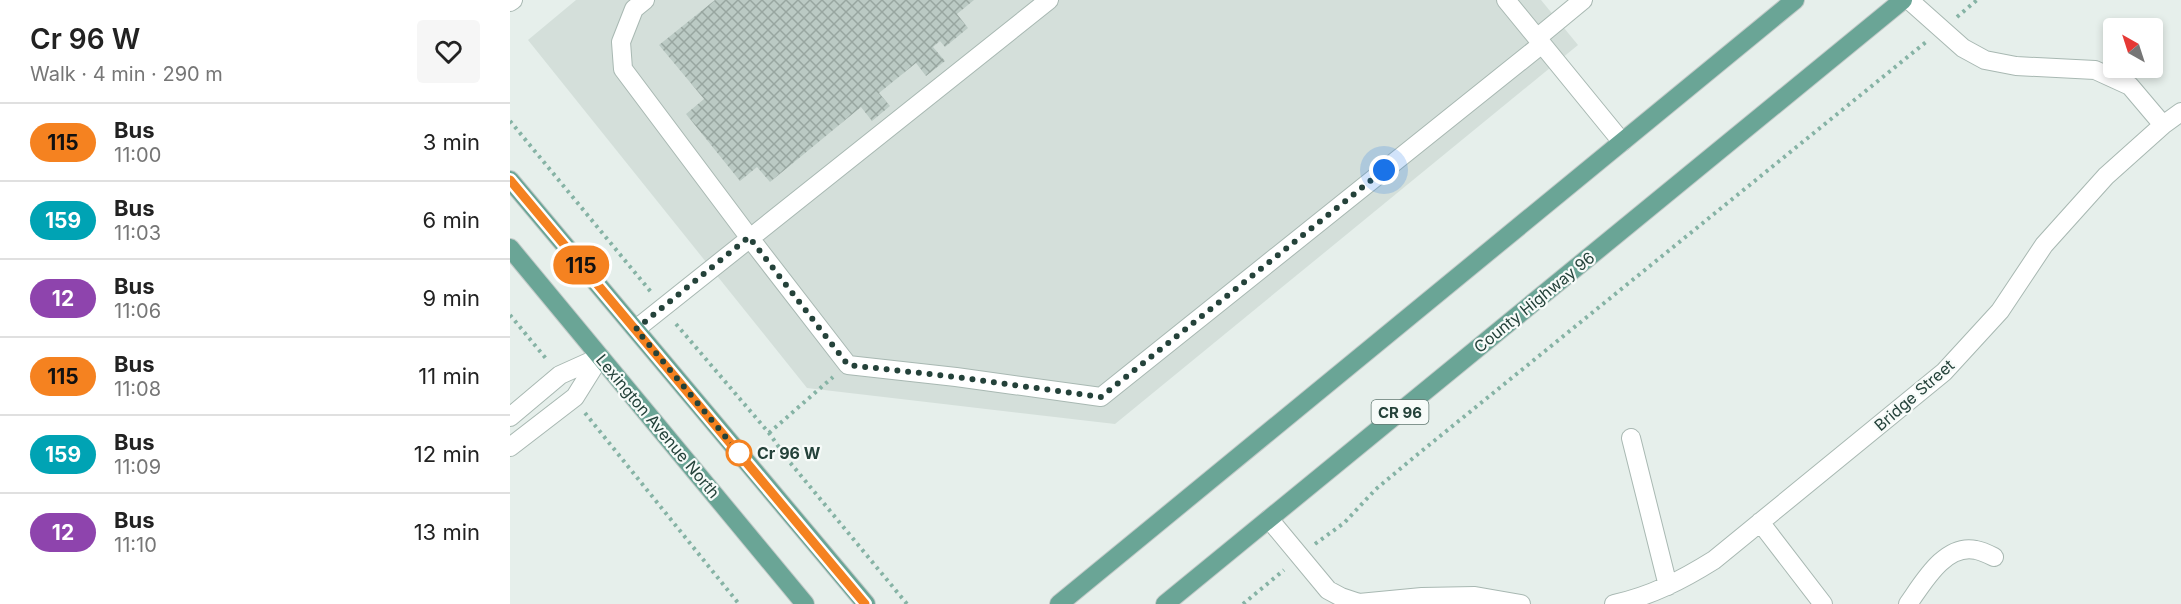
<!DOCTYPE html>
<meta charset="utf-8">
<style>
:root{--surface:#fff;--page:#f6f6f6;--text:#222;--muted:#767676;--line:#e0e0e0}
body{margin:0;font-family:Inter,sans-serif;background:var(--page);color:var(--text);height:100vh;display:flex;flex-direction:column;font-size:22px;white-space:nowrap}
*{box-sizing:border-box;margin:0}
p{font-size:20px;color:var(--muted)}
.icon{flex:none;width:33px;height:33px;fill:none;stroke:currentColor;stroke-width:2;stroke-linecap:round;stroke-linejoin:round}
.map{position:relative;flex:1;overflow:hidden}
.panel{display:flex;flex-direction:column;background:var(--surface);width:510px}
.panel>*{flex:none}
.badge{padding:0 12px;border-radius:20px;font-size:21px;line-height:39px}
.needle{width:39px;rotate:321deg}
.tools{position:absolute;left:1593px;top:18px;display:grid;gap:12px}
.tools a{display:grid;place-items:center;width:60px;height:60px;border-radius:6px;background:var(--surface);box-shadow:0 3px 9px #0003;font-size:30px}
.you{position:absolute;width:30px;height:30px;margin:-15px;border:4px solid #fff;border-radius:50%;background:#1a73e8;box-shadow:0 0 0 9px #1a73e833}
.map>.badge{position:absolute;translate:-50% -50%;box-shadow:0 0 0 3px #fff}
.round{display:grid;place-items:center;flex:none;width:63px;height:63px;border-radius:6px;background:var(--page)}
.head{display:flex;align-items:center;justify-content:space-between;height:102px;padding:0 30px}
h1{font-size:28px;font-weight:600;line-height:45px}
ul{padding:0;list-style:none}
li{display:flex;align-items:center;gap:18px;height:78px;padding:0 30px;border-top:2px solid var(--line)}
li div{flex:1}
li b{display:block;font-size:22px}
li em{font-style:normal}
li .badge{min-width:66px;font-weight:700;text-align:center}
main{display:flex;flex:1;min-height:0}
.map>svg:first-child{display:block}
.built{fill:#d4dfda}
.building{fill:url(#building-cross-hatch)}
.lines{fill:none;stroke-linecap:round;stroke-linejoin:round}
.minor-casing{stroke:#a8b8b2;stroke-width:20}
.major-casing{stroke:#c2cac8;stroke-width:20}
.path{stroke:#86b3a5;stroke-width:4;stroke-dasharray:3 4.5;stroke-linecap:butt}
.minor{stroke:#fff;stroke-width:18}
.major{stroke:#6aa596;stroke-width:18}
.line-casing{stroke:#fff;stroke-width:14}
.line{stroke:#f58220;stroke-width:9}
.walk{stroke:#24423a;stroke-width:6;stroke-dasharray:0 10.8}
.stop-dot{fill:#fff;stroke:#f58220;stroke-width:3}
.labels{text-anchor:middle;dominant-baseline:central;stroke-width:4.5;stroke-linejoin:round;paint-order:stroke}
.shield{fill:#f7fbf9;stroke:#637a73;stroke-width:1.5}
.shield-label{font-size:15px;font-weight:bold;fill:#24423a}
.street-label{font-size:16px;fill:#24423a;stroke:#f7fbf9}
.stop-label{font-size:16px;font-weight:bold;fill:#24423a;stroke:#f7fbf9;text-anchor:start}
</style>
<main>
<section class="panel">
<div class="head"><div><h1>Cr 96 W</h1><p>Walk · 4 min · 290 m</p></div><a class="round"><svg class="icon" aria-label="heart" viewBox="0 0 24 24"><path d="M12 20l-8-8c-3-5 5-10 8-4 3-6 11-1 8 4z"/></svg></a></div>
<ul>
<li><span class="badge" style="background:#f58220;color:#111">115</span><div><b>Bus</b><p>11:00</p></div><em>3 min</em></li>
<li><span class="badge" style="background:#00a3b4;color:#fff">159</span><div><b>Bus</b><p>11:03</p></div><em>6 min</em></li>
<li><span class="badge" style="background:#8e44ad;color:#fff">12</span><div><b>Bus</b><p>11:06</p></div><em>9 min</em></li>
<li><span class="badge" style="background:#f58220;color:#111">115</span><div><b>Bus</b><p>11:08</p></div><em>11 min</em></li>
<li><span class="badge" style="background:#00a3b4;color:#fff">159</span><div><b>Bus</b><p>11:09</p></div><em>12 min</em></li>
<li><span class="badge" style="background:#8e44ad;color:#fff">12</span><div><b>Bus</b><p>11:10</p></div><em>13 min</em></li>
</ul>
</section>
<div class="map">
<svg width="1671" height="604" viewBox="0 0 1671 604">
<defs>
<pattern id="building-cross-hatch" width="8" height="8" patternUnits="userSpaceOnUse" patternTransform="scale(1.5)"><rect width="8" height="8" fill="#bbcac4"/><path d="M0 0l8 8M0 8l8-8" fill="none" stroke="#98a6a0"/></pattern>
</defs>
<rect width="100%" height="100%" fill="#e6efeb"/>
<path class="built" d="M66,0H1031L1068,45L605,424L297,388L18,40Z"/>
<path class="building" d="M205,0H464L447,14L458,28L435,47L430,41L423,47L435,61L416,76L406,63L369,93L380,106L362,121L351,107L260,182L247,167L230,181L176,114L194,99L149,45Z"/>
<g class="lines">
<g class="minor-casing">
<path id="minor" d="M135,0L124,9L111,42L113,69L239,237L338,365L446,377L591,397L1032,44
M996,0L1112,142
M1399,0L1453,48L1475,60L1506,66L1585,70L1620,86L1653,125
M0,2L3,0
M1027,38L1073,0
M126,329L539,0
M0,417L50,375L90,357
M1121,438L1158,586
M0,447L65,397L90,357
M759,519L818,590L831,597L849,603L912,597L965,596L1011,604
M1250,522L1313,604
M1104,604C1141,596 1172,580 1204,560L1434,372L1490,311L1534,245L1596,176L1653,125L1671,112
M1398,604C1413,583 1435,543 1466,550C1472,551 1478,554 1484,557"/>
</g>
<g class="major-casing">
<path id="major" d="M0,180L356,604
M0,248L295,604
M549,604L1285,0
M655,604L1393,0"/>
</g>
<path class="path" d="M1447,17L1467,0
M0,121L141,292
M0,315L38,361
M166,324L259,433L278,460L397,604
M75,413L229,604
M259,433L323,377
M805,544L834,523L866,489L908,454L1416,42
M733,604L774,570"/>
<use href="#minor" class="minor"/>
<use href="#major" class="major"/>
</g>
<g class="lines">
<g class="line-casing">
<path id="line" d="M0,180L355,604"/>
</g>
<use href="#line" class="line"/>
<path class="walk" d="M229,453L126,329L239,237L338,365L446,377L591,397L874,170"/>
</g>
<circle class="stop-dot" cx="229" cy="453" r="12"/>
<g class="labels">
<rect class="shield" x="861.5" y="400" width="57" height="24" rx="4.5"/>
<g class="shield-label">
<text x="890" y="412">CR 96</text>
</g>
<g class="street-label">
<text transform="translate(1024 302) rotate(-39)">County Highway 96</text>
<text transform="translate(1404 395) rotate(-41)">Bridge Street</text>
<text transform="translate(148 426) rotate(50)">Lexington Avenue North</text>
</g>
<g class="stop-label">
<text x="247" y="453">Cr 96 W</text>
</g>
</g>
</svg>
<div class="tools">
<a><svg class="needle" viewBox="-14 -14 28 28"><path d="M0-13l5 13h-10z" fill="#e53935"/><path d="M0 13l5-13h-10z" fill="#767676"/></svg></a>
</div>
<div class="you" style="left:874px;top:170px"></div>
<b class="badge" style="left:71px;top:265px;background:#f58220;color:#111">115</b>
</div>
</main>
